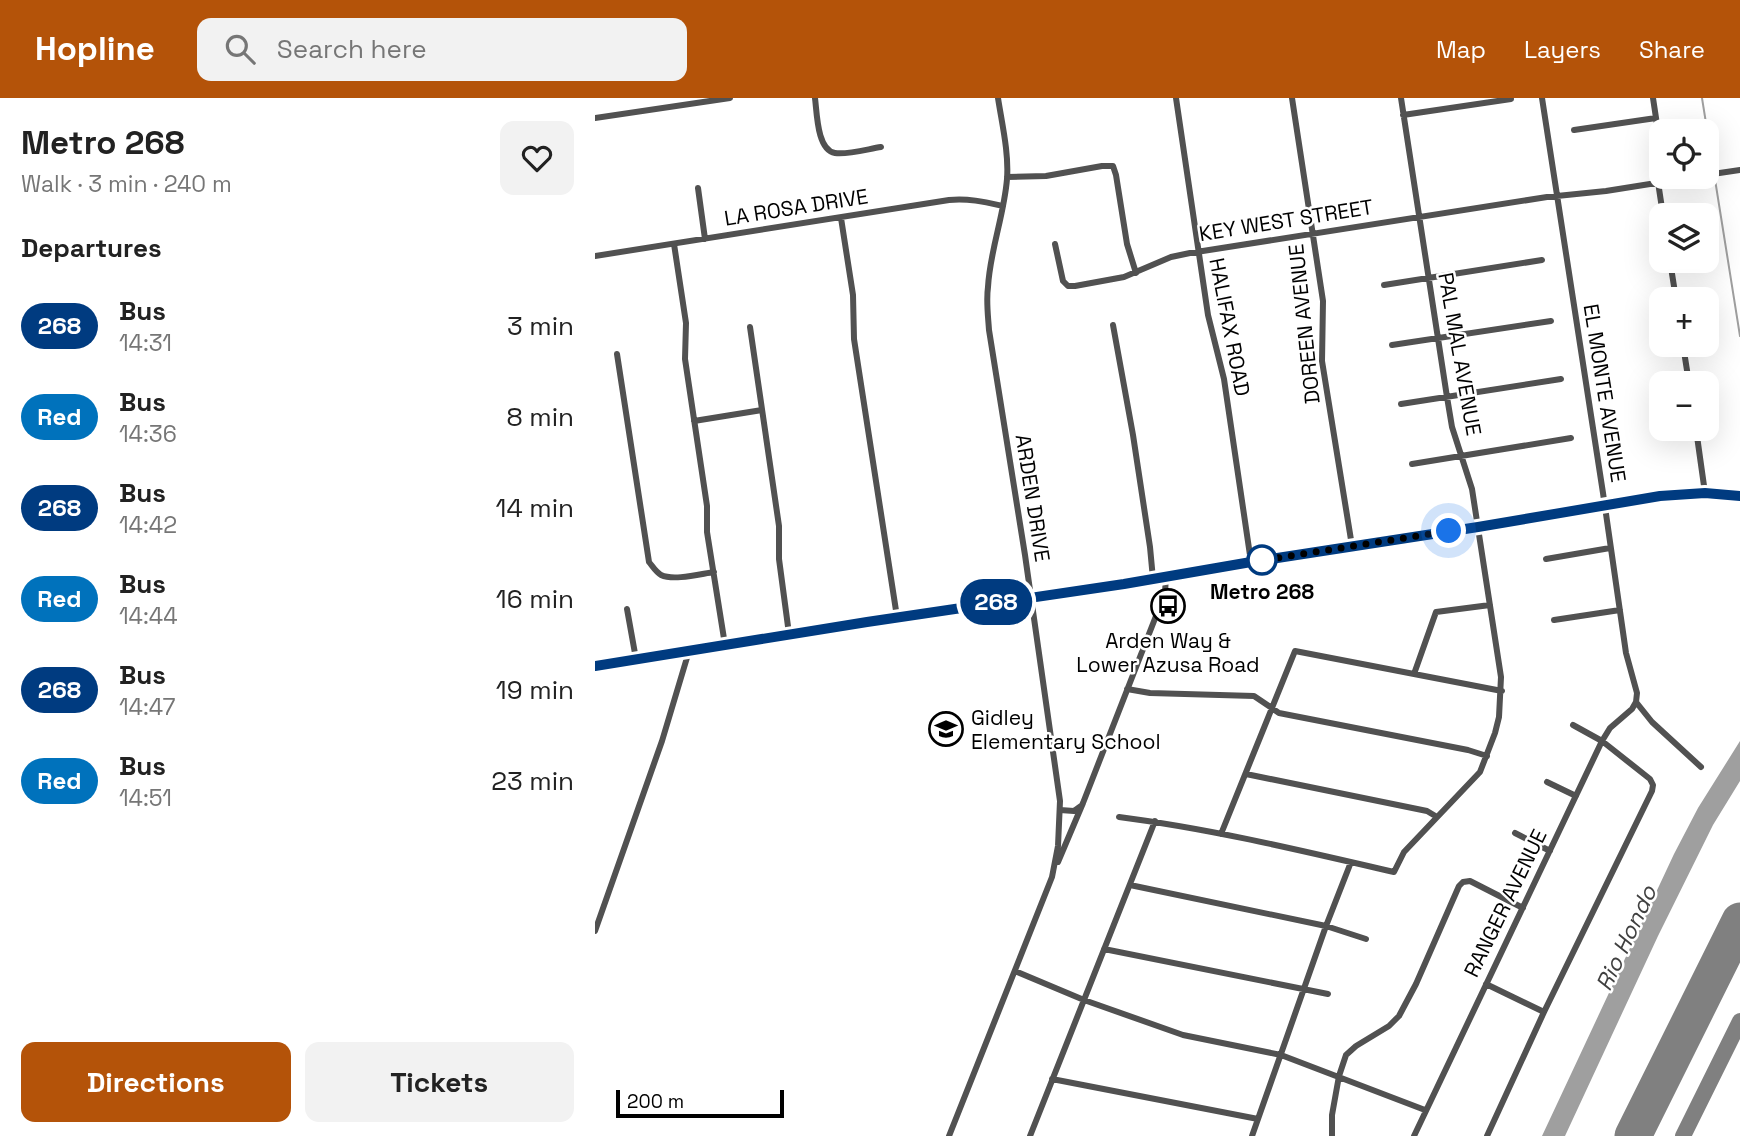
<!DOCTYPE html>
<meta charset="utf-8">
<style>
:root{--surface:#fff;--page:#f2f2f2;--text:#222;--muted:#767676;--accent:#b45309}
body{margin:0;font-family:"Space Grotesk",sans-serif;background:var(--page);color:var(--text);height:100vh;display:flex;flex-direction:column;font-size:26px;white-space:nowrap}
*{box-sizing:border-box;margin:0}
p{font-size:23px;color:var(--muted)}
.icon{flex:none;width:38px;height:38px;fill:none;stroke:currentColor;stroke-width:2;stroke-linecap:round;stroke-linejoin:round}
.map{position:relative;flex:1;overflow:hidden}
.panel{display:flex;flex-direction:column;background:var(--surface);width:595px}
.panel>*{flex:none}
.badge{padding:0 14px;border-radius:23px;font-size:24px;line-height:46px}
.fabs{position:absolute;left:1054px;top:21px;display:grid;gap:14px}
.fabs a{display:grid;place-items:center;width:70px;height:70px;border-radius:14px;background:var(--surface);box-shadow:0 7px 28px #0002;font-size:35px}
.scale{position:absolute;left:21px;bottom:18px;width:168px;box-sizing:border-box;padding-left:7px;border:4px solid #000;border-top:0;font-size:19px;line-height:24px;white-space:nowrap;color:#000;-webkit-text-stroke:5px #fff;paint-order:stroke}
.you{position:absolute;width:35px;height:35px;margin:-18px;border:5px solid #fff;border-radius:50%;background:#1a73e8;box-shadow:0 0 0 10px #1a73e833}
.map>.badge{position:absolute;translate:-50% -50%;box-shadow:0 0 0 4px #fff}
h2{padding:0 21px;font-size:26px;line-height:63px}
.round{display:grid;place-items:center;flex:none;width:74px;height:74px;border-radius:14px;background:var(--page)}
.headline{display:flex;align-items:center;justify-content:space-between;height:119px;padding:0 21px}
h1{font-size:33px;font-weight:800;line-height:52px}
.button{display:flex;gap:14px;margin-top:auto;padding:14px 21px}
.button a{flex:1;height:80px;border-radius:14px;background:var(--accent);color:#fff;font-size:28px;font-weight:800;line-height:80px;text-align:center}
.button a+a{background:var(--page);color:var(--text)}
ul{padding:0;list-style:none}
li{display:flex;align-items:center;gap:21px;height:91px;padding:0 21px}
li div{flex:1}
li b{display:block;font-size:26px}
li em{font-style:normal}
li .badge{min-width:77px;font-weight:700;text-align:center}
header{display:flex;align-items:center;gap:42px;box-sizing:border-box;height:98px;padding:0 35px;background:var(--accent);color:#fff}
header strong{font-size:33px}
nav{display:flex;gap:38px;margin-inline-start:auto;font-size:24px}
.search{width:490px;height:63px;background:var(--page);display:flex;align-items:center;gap:18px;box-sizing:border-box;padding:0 24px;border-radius:14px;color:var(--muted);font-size:26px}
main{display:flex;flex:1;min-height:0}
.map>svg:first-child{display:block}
.water{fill:#9f9f9f}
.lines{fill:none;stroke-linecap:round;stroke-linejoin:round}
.stream{stroke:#9f9f9f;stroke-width:2}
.taxiway{stroke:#808080;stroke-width:16}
.runway{stroke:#808080;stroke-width:37}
.minor{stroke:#515151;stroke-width:6}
.major{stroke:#000;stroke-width:7}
.line-casing{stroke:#fff;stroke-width:16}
.line{stroke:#003b80;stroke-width:10}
.walk{stroke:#000;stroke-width:7;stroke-dasharray:0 12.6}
.stop-dot{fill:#fff;stroke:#003b80;stroke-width:3.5}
.labels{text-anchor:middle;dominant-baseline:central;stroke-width:5;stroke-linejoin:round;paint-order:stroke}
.street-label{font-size:21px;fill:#000;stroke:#fff}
.stop-label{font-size:21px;font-weight:bold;fill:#000;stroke:#fff}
.poi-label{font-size:21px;fill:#000;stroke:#fff}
.water-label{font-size:23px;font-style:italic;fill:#404040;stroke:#fff}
</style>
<header>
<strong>Hopline</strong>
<div class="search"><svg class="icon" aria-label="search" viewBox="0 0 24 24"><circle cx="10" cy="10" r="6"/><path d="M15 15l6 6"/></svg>Search here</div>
<nav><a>Map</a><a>Layers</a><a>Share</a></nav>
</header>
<main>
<section class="panel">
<div class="headline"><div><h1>Metro 268</h1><p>Walk · 3 min · 240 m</p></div><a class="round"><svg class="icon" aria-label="heart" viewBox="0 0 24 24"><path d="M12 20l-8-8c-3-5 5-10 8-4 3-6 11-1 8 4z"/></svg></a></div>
<h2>Departures</h2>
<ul>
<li><span class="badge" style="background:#003b80;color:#fff">268</span><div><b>Bus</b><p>14:31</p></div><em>3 min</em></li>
<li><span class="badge" style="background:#0072bc;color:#fff">Red</span><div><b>Bus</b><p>14:36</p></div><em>8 min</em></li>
<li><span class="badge" style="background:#003b80;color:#fff">268</span><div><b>Bus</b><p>14:42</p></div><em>14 min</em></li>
<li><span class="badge" style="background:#0072bc;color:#fff">Red</span><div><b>Bus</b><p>14:44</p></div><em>16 min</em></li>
<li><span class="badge" style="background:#003b80;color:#fff">268</span><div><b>Bus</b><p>14:47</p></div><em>19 min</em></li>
<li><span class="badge" style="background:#0072bc;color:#fff">Red</span><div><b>Bus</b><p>14:51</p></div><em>23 min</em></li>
</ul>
<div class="button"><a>Directions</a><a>Tickets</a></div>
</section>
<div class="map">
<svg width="1145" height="1038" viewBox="0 0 1145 1038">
<rect width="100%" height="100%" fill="#fff"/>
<path class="water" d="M1145,643V683L1118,727L1063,838L970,1038H947L1079,756L1103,710Z"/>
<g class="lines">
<path class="stream" d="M1107,0L1145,238"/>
<path class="taxiway" d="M1088,1038L1145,923"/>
<path class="runway" d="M1038,1038L1145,823"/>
<path class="minor" d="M220,0C222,15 222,52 240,55C252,57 273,51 286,49
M581,0L613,217L629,281L656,464
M697,0L728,203L727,263L757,448
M1058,0L1066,53
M808,17L916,1
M0,20L135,0
M979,32L1061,20
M1111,77L1145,72
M412,79L451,78L507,68H518L521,77L532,146L541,175
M1063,84L1068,117
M103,90L110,141
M246,120L258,197L259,241L302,519
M79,146L91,225L90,261L112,408V434L130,547
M460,146L468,183L473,188H480L529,179L576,159L595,155L952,99L1011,93L1099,79
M0,158L354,102C373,100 390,104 408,108
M1075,163L1081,201
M789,187L947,162
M518,227L538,337L555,449L558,481
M155,229L184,428V461L194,536
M797,247L956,223
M1088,247L1094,285
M22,256L54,464C58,469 61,474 66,477C79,483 105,476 119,474
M806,306L966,281
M99,323L167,312
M1101,331L1110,395
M817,366L976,340
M951,461L1015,450
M32,511L41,561
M959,522L1025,512
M819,576L841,514L895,507
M532,591L555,595L659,598L684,615L873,652L892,658
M1041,604L1057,624L1106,669
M651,676L832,713L842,719
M952,684L981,698
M465,712L479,713L486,708
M524,719C617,731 708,753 799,774L809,754L885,674L900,635L904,619L906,579L877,391L857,329L852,299L806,0
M920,735L955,753
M626,736L700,553L907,593
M463,764L488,705L561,518L570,495L571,478
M535,787L731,828L771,841
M0,833L67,643L94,553
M509,851L733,896
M420,873L489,902L588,937L686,957L830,1012
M891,886L949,914
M457,981L663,1021
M354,1038L457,779L463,748L465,703L430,457L394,232C393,217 391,203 393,189C395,152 409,118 412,81C414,55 407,26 403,0
M435,1038L560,723
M657,1038L731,828L756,764
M737,1038V1017L744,978L751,957L761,948L794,928L804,918L821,886L864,788L868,784L875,783L928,810
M819,1038L1007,643L1015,630L1037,611L1041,604L1042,595L1031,555L1008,395L947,0
M892,1038L949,914L1057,693L1058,687L1055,681L1007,643L978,627"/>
<path class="major" d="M0,568L280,523L529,486L656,464L883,429L1065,398L1110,395L1145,398"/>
</g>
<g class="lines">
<g class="line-casing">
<path id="line" d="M0,568L272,524L529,486L656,464L883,429L1065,398L1110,395L1145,398"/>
</g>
<use href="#line" class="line"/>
<path class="walk" d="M667,462L663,463L854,433"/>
</g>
<defs>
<g id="bus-ring" transform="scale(1.75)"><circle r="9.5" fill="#fff" stroke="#000" stroke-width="1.5"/><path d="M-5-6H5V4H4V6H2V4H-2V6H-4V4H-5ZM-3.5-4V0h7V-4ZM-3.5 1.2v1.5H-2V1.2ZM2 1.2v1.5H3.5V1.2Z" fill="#000"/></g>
<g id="school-ring" transform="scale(1.75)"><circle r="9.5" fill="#fff" stroke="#000" stroke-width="1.5"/><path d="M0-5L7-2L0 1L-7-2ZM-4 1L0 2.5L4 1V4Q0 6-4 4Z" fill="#000"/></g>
</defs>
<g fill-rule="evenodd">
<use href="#bus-ring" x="573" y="508"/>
<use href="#school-ring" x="351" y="631"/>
</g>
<circle class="stop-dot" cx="667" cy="462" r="14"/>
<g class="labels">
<g class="street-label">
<text transform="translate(201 109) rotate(-9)">LA ROSA DRIVE</text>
<text transform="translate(691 122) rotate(-9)">KEY WEST STREET</text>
<text transform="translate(709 226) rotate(-96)">DOREEN AVENUE</text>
<text transform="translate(635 229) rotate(79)">HALIFAX ROAD</text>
<text transform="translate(865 256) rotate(80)">PAL MAL AVENUE</text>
<text transform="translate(1010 295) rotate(81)">EL MONTE AVENUE</text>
<text transform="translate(438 400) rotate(81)">ARDEN DRIVE</text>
<text transform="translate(910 805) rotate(-64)">RANGER AVENUE</text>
</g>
<g class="stop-label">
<text x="667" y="493">Metro 268</text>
</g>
<g class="poi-label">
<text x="573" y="542">Arden Way &amp;<tspan x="573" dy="24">Lower Azusa Road</tspan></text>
<text x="376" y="619" text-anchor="start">Gidley<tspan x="376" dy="24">Elementary School</tspan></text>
</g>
<g class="water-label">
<text transform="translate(1031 840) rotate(-65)">Rio Hondo</text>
</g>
</g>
</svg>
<div class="fabs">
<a><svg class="icon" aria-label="locate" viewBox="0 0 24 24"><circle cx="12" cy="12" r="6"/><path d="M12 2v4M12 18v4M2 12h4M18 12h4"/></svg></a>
<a><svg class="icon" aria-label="layers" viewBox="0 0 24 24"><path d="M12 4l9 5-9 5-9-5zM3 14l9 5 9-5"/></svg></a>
<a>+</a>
<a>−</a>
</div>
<div class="scale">200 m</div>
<div class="you" style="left:854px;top:433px"></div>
<b class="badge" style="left:401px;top:504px;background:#003b80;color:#fff">268</b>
</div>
</main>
